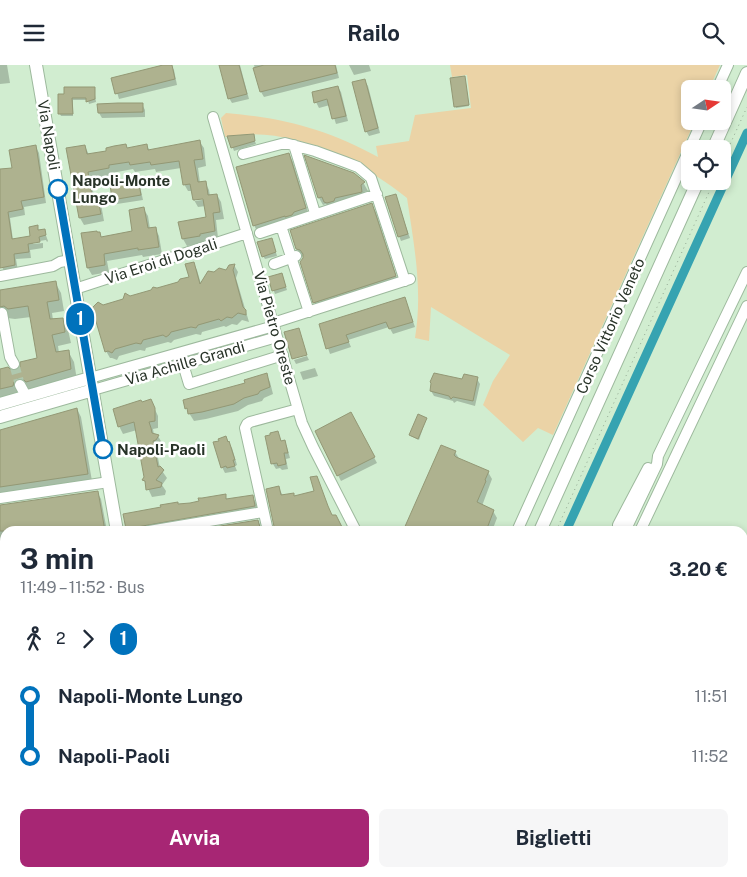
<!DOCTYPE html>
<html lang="it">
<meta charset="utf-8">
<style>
:root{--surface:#fff;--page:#f6f6f7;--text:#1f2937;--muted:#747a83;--accent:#a72674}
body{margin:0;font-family:"Public Sans",sans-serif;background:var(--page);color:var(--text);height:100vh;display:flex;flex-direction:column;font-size:19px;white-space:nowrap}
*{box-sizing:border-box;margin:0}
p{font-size:16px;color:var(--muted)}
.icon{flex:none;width:28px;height:28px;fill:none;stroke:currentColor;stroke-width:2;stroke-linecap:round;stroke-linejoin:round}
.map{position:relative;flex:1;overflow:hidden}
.drawer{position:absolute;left:0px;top:461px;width:748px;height:351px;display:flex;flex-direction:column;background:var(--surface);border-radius:15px 15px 0 0;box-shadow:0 2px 8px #0003}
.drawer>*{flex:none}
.badge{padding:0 10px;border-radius:16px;font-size:18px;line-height:32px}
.needle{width:32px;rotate:77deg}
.fabs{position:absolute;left:681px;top:15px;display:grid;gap:10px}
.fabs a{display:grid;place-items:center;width:50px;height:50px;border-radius:8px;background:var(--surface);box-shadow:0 2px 8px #0003;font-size:25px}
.map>.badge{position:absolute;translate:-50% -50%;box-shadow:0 0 0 2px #fff}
.legs{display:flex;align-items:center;gap:8px;height:55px;padding:0 20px;font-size:16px}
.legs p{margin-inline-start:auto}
.headline{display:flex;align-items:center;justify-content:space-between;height:85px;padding:0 20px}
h1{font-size:28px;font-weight:700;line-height:38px}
.action{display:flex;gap:10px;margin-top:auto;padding:10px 20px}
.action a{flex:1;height:58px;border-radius:8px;background:var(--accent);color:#fff;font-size:20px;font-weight:700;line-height:58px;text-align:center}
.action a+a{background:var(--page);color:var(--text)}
ul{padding:0 20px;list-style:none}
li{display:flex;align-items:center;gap:18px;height:60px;font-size:19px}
li i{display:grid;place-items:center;width:8px;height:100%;margin:0 6px;background:currentColor}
li i::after{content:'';width:12px;height:12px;margin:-6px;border:4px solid;border-radius:50%;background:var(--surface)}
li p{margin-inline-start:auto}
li:first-child i{background:linear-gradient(#0000 50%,currentColor 0)}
li:last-child i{background:linear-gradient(currentColor 50%,#0000 0)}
header{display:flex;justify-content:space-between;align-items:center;height:65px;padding:0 20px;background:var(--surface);font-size:22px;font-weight:700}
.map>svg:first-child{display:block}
.green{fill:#ebd3a6}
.water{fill:#36a3b1}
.shadow{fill:#0003;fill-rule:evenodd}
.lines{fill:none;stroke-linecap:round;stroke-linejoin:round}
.canal{stroke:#36a3b1;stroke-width:9}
.building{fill:#aeb28f;stroke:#939875}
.minor-tunnel{stroke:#afc8ae;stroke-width:10;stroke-dasharray:10 5;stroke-linecap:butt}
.minor-casing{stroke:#9db99d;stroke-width:12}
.major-casing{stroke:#9db99d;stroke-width:14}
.path{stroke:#92a791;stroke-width:1;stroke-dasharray:1 4;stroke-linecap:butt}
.minor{stroke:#fff;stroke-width:10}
.major{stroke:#fff;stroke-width:12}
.line-1-casing{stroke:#fff;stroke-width:11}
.line-1{stroke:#0072bc;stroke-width:8}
.stop-1-dot{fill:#fff;stroke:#0072bc;stroke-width:2.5}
.labels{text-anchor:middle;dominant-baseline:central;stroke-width:5;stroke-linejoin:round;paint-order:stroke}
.street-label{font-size:15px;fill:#273227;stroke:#fff}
.stop-label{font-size:15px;font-weight:bold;fill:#273227;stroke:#fff;text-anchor:start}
</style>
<header><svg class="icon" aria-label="menu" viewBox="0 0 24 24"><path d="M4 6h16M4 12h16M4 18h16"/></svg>Railo<svg class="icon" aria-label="search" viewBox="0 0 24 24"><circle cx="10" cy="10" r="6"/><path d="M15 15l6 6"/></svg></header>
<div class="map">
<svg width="747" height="812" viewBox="0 0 747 812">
<rect width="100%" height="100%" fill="#d1edd0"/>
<path class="green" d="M450,0H720L709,24H690V56H695L553,370L538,363L523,377L483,340L493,316L510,290L431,242L429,276L415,273C423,225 414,180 407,133C360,95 287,59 225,72L221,53L226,48C284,53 326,64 378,92L376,81L409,76L415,50L471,43L467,10L452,12Z
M32,808H104L105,812H33Z"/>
<path class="water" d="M463,808H523L521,812H463Z"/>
<path class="shadow" d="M0,0H7L10,18L0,19Z
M168,0H171L174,5L177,20L119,34L113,14Z
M221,0H240L249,34L232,38L229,33Z
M254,0H336L339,13L264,32L261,27Z
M349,0H369L371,6L354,10Z
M465,13L469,41L456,43L452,14Z
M365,16L368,21L380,68L369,71L366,66Z
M338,22L341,27L348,56L336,59L330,40L319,43L316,37Z
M94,23L96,37L89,39L88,35H73V51H61L60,49V30Z
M142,39L145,45V52L102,53L99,48Z
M253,71L256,79L234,86L229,72Z
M199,76L204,83L206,101L198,103L200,118L205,117L209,125L210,131L217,130L221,137L224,154L216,155L218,173L203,176L204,178L187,181L183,174L180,158L207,153L206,141L198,142L194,135L193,126H188L184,119L181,103L156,107L155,104L135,107L133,104L112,108L113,111L91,114L94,132H97L101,139L104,156L84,160L80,153L85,81L89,90L147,81L150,86ZM195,134H209L195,136Z
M36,82L39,88L46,138L24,142L25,150L10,153L13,175L32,172L37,162L39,166L44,165L48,176L47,177L46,175L33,177V179L43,178V183L30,185L31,193L16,194L18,206L5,208L2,202L0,191V106L14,104Z
M289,89L293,97L309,150L258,168L254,160Z
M354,109L364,119L368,126L364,127L365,134L330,144L326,139L323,140L319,133Z
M137,115L140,121L143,135L117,139L114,134Z
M395,130L410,173L401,176L399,171Z
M371,139L376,147L399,219L319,245L314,237L304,192L301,191L297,184Z
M143,143L148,151L150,164L155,163L159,171L162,189L143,192L142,190L107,196L109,207L92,210L88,203L99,168L102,173L133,167Z
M273,177L277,191L265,194L263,191Z
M193,198L197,205L201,219L226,206L234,200L238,207L236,213L249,257L242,255L237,260L232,259L226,262L224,261L202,267L201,270L196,269L174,275L171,278L168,277L146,283L145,286L140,285L119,291L117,295L112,293H110L106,286L103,241L191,213Z
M282,209L287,225L275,229L269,213Z
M55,217L61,228L64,246L52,248L53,255L62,254L68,265L71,278L58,281L59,288L68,286L74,297L77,315L0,337V305L13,307L38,294L31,252L15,254L0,252V226Z
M407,239L415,262L393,269L389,262L348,275L351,282L330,289L320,260Z
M307,291L309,295L296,299L294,295Z
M315,303L318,311L303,315L300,307Z
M266,309L270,317L273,329L264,333L262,336L248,340L238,346L206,354L194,356L189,348Z
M477,314L480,319L475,341L457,336L454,338L453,336L434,331L431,326Z
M151,336L158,351V363L153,364L154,370L158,371L162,378L160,382L156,383L160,403L167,413L162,420L166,426L165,430L152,432L144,415L145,412L137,365L123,369L119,361L142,339Z
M77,344L81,352L92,416L0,430V366Z
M351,349L377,398L341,416L316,367Z
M426,354L419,375L411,371L410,370Z
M277,367L282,377L284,376L287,382L290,393L286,394L288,404L282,405L280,403L276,404L273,399L266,372Z
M225,373L232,383L237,400L235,401L237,406L225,408L222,402Z
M442,382L455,387L460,395L488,407L492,414L482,441L493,446L497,453L492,466H406Z
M316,412L331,450L335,452L343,466H276L279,423L283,431L293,429L295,432L315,427Z
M97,427L101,434L107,466H5V490L0,491V441Z
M225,431L227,435L252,431L256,438L258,448L151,466H127L125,450L201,437Z
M258,456L263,466H197Z
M4,501L5,569L3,616L0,617V502Z
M0,640L3,645L4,659H0Z
M0,673L3,695H0Z
M151,808H172L173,812H159V810L153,811Z
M210,808H247L248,812H210Z"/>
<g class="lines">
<path class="canal" d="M566,466L747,68"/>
</g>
<path class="building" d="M163,0H172L175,14L115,29L111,13Z
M219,0H239L247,29L228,34Z
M264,0H335L337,8L260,27L253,3Z
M465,11L469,40L454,42L450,13Z
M365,14L378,63L365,67L352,17Z
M338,21L346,51L332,54L327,34L314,38L312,27Z
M64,22H95V34L86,37V33H72L73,49H58V29H64Z
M118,38H143V47L98,48L97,39Z
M254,69L255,76L231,83L227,71Z
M200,75L203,94L194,95L198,117L206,116L208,130L217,129L220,147L213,148L215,166L200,169V171L182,174L178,157L206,152L203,134L193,135L190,119L183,120L179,96L151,100L150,97L130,100L129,97L109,100V103L88,107L92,131H97L101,149L79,153L66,83L85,80L87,89L106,86V83L114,81L126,79L127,83L147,79L148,85Z
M36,80L44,132L21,136L23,144L8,147L12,174L30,171L29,162L38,160V165L45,164L46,170L39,172L40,177L28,179L29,187L14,189L15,200L0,203V104L12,103L9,85Z
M289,88L306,143L294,147L292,150L285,152V151L253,161L236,102Z
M304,90L354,108L365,117L361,120L362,127L335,133L334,136L327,138L324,137L322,132L318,133Z
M138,114L141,130L112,135L110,119Z
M396,129L408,169L398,172L385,132Z
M372,138L396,211L313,238L300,197L303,193V189L300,185L296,184L290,165Z
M144,142L148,163L156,162L159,182L138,185V183L104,189L105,200L87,203L81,168L97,166V167H100L101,172L132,166L129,145Z
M272,173L276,187L262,192L257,177Z
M194,197L200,219L208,206L214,207L219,203L226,205L229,200L235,199L233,205L243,242L246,245V250L238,248L232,253L227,252L221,256L219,254L198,260L196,263L191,262L171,267L169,270L166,272L163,270L143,275L141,279L136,278L115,284L112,288L108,286L105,287L92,243L98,237L103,240L123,234L125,228L130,231L151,225L153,222L157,223L178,217L180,214L189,212L185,199Z
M282,208L286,222L272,226L268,212Z
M56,216L59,235L47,237L50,254L63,253L65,267L52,270L56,287L69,285L71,304L26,317L23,314H17L14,317L13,321L0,324V304L8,302L11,305H17L20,302V297L37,293L28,241L8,244L4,241L0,242V225Z
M405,232L413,257L389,264L386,257L346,270L349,277L326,284L319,259Z
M299,263L307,290L292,294L284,267Z
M267,308L270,322L260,326L258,329L244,333L234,339L202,347L188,349L187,343L185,344L183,335L245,318L244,315Z
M434,308L462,314L464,309L478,312L473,336L453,332L451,334L449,331L430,326L431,318L430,317Z
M151,334L155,343V356L149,357L151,363L152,368L159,370L156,375L153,376L158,402L160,401L164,405L156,415L162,418L161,422L146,425L145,416L142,415L144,412L134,357L118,362L113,344L141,335L142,337Z
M77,343L88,409L0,422V365Z
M351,347L375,392L337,411L315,366Z
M418,349L427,353L418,374L409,370Z
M278,366L281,376L285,375L288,388H284L286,399L278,401L277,398L271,399L265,371L270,370V368Z
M226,371L228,377L229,376L235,395H233L235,401L227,403L226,401L221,403L213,377L219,376L218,374Z
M441,380L456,386L454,390L456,392L489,406L485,415L486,416L477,437L494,445L486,466H403Z
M317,411L328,441L332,450H336L344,466H275L266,424L279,421L281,430L294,428V431L314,426L310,412Z
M98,426L105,466H0V440Z
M226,429V434L253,430L255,441L126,464L123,449L161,442L160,440L178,437V439L190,438L199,436L198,433H202Z
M258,455L261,466H189Z"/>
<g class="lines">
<path class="minor-tunnel" d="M14,299L20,320"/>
<g class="minor-casing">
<path id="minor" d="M717,24L728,0
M213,52L302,358L313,382L356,466
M294,80L315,148
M243,89L285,78L315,86L345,97L358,102L371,113L405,216
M281,161L309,247
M260,168L377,129
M274,199L296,191
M0,211L53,201L60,197L70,195
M75,224L247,168
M2,248L10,292L14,299
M273,258L410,214
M183,299L189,319L283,290
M90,313L274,261
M20,320L26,331
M93,325L277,272
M0,433L109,417
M618,460L648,403
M626,464L657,399L658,391L747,207
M149,466L263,447
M268,466L245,363L247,359L250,357L298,344
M517,466L702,56
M640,466L747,241
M0,491L5,490
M0,616H5
M0,630H5
M0,733L5,734
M179,808V812
M431,812L432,808
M439,812L440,808"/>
</g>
<g class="major-casing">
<path id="major" d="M36,0L117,466
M713,84L747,8
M0,339L90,313
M0,352L93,325
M540,466L698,116
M0,780L5,778
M383,812L385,808"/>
</g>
<path class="path" d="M722,97L747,42
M556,466L714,116
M397,812L399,808"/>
<use href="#minor" class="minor"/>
<use href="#major" class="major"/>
</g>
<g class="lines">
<g class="line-1-casing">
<path id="line-1" d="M58,124L103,384"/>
</g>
<use href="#line-1" class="line-1"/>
</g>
<g class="stop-1-dot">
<circle cx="58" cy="124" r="9"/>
<circle cx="103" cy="384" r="9"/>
</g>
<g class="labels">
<g class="street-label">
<text transform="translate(49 70) rotate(80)">Via Napoli</text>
<text transform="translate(161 196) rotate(-18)">Via Eroi di Dogali</text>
<text transform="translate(610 261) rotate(-66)">Corso Vittorio Veneto</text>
<text transform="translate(275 263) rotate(74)">Via Pietro Oreste</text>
<text transform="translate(185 298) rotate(-16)">Via Achille Grandi</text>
</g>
<g class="stop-label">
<text x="72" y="115">Napoli-Monte<tspan x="72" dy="17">Lungo</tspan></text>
<text x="117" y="384">Napoli-Paoli</text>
</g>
</g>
</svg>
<div class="fabs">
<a><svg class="needle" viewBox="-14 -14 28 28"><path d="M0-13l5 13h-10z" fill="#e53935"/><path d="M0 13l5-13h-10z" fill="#747a83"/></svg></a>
<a><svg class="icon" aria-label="locate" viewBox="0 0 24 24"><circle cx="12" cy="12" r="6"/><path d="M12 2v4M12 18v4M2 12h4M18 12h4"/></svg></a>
</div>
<b class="badge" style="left:80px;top:254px;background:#0072bc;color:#fff">1</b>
<section class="drawer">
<div class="headline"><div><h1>3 min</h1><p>11:49 – 11:52 · Bus</p></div><b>3.20 €</b></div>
<div class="legs"><svg class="icon" aria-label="walk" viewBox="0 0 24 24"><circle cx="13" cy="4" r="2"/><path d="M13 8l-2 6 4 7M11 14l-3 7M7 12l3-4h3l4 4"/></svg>2<svg class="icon" aria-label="forward" viewBox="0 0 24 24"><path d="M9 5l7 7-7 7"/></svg><b class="badge" style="background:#0072bc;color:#fff">1</b></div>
<ul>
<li><i style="color:#0072bc"></i><b>Napoli-Monte Lungo</b><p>11:51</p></li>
<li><i style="color:#0072bc"></i><b>Napoli-Paoli</b><p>11:52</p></li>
</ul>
<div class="action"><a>Avvia</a><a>Biglietti</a></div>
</section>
</div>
